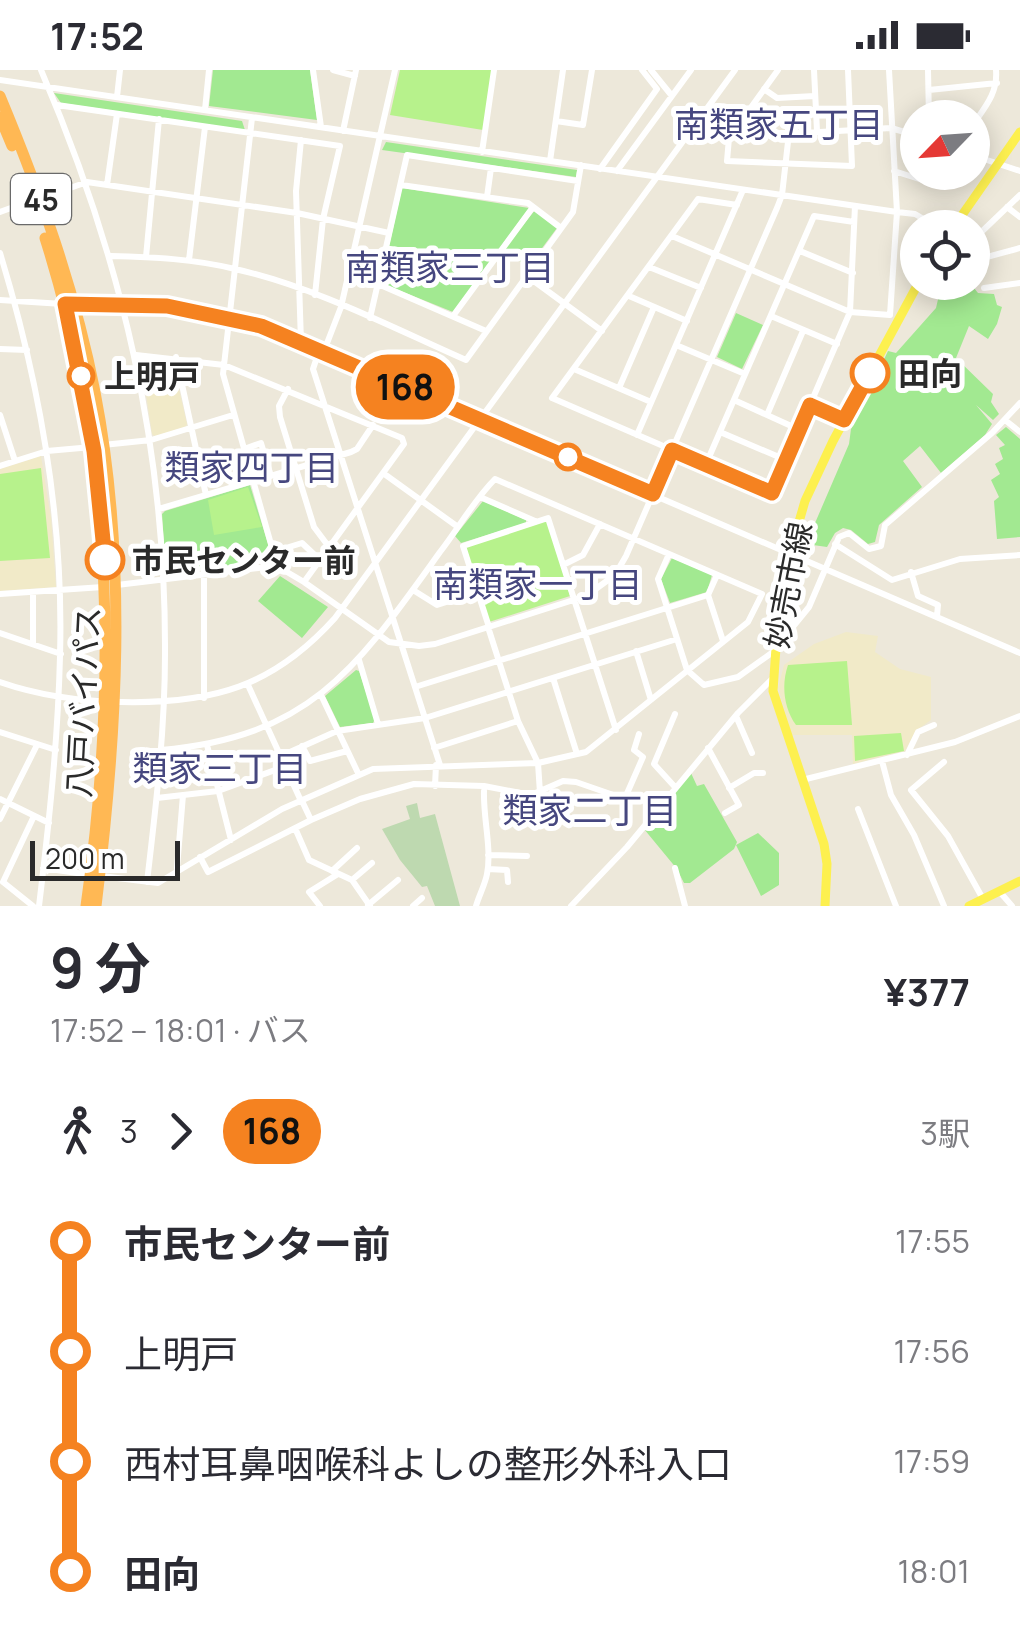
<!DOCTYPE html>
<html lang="ja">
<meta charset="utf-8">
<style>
:root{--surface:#fff;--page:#f7f7f7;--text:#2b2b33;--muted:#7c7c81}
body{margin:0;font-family:Manrope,"Noto Sans JP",sans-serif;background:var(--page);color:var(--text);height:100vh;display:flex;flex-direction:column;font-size:38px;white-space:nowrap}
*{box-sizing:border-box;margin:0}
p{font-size:32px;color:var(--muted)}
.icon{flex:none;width:55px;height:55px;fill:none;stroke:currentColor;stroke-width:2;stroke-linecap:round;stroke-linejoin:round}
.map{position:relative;height:836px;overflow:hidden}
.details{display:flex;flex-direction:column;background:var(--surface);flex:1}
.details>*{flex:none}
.badge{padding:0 20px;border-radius:32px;font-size:35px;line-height:65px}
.needle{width:65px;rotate:245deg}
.fabs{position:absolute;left:900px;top:30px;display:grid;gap:20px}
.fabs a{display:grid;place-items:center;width:90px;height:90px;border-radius:50%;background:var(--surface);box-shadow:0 5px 25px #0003;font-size:50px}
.scale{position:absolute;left:30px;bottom:25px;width:150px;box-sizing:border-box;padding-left:10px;border:5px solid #2a2a2a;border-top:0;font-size:28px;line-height:35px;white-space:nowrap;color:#2a2a2a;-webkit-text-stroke:8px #fff;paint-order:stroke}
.map>.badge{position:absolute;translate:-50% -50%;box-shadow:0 0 0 5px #fff}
.legs{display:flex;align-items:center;gap:15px;height:110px;padding:0 50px;font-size:32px}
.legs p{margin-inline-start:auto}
.summary{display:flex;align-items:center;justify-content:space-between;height:170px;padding:0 50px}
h1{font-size:55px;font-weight:700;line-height:75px}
ul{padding:0 50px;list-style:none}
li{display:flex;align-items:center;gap:35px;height:110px;font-size:38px}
li i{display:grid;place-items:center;width:15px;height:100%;margin:0 12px;background:currentColor}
li i::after{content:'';width:25px;height:25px;margin:-12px;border:8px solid;border-radius:50%;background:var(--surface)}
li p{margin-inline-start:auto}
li:first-child i{background:linear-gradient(#0000 50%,currentColor 0)}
li:last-child i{background:linear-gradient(currentColor 50%,#0000 0)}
.status{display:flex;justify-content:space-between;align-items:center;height:70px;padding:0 50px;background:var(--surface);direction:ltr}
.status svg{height:28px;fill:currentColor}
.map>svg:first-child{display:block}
.education{fill:#f1eac8}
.green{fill:#a2e991}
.cemetery{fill:#bed9b0}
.pitch{fill:#b7f28c}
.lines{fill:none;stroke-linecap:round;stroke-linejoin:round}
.minor{stroke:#fff;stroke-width:6}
.major{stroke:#fdf04f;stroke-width:9}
.highway{stroke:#ffb854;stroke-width:11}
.line-1-casing{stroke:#fff;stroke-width:22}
.line-1{stroke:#f58220;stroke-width:15}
.stop-1-dot{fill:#fff;stroke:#f58220;stroke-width:5}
.labels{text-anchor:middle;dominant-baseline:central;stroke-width:10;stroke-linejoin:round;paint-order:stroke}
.shield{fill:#fff;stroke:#6a6a6a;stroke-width:2.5}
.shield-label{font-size:30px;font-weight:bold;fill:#2a2a2a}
.stop-label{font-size:32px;font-weight:bold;fill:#2a2a2a;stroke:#fff;text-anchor:start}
.street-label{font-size:32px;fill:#2a2a2a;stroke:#fff}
.neighbourhood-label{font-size:35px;fill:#46477f;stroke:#fff}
</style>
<div class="status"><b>17:52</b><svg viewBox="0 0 49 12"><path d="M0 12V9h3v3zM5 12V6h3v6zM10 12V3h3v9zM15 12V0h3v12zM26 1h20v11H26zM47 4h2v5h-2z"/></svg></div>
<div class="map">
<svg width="1020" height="836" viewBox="0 0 1020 836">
<rect width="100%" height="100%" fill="#ede8da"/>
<path class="education" d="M178,315L187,354L185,358L156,367L152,364L146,324Z
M41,386L51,448L56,517L0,521V399Z
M846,562L878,566L875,582L900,599L931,607V650L917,660L905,681L853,694L852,665H792L778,618L784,595L814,574Z"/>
<path class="green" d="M213,0H310L317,50L209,36Z
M54,23L242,51L245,60L61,33Z
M386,72L577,100L576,107L382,80Z
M402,118L529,138L453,242L381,213Z
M535,140L557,158L528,197L504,180Z
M953,213H970L978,223L994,224L997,235L1002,237L997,254L988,269L969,256L956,288L993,324L991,332L999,344L993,350L976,335L992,354L985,365L941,403L920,376L903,391L922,417L879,455L875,472L868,474L851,460L843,458L835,463L827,477L806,474L849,374L851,359L888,281L896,283L936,238L939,225Z
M736,243L763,255L742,299L717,287Z
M1006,357L1020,369V467L997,469L994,431L999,427L991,410L1000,404L995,394L1003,389L999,378L1005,375L996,365Z
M250,415L272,487L269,491L166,503L162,444L165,441Z
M483,431L526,450V453L461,473L455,466Z
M672,488L712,505L707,522L670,533L661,509Z
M280,506L328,537L302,568L258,531Z
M356,600L359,601L375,649L373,653L340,657L325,626Z
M691,703L697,716L704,714L737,772L734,779L690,813H684L677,799L644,759Z
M758,763L779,783V815L761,826L736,775Z"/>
<path class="cemetery" d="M417,733L420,748L435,744L460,836H435L427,816L422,817L400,790L382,759L410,749L406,736Z"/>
<path class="pitch" d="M400,0H492L483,60L390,45Z
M41,398L50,488L0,491V404Z
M248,417L262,457L214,465L208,430Z
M547,450L570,526L489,552L466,477Z
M847,591L852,655H796C784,639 781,615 788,595Z
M901,663L904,681L855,691L854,666Z"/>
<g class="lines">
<path class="minor" d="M41,0C122,189 166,377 165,584C165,660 156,736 147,812
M313,0L321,57
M333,0L355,6
M395,0L341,237L324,281L317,287L313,299L440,695
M651,0L672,26
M778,0L729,68L727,91L852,96L848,0
M814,0L817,61
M928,0L929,48
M0,10L897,142L915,144L939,158
M764,19L777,28L815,26
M929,20L997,13
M117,27L120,0
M57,35L340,76L323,149L315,225
M205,40L209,0
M252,48L223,304L278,499
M556,51L583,55L592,0
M972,56C985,37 998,23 996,0
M343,61L356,0
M731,67L891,58L918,66
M301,70L296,121L301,272
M482,82L494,0
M972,85L1020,101
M550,91L563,0
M600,99L657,19L642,0
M617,101L691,0
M894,101L932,113L939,102
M107,115L117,44
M401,115L528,133L561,158
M487,127L491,98
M42,128L87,112L297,143L389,163
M737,135L698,129L552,328L772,423L850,242L855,136
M1007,137L1020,147
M0,142L33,130
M672,166L850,242L890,245L897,142L889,0
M972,171L1020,125
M800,181L853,203
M0,183C40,314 64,449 60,586C58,670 49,753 39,836
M111,186C153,187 194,189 235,199C315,217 391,257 466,290L573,142L581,95
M146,187L159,49
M189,190L205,57
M972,191L1020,178
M649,197L701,218
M527,206L602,261
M919,212L937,220L949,212
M378,214L486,261
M984,218L1020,213
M629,226L687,251
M0,230L63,234
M76,234L167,237L261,256L1020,583
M453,246L533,137
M771,246L837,274
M370,248L407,85L578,111
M676,275L745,304
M0,279L27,280
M136,285L224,295L402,368L404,374L304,512
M176,287L206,425
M574,299L651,332
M619,318L654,237
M288,319L279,336L280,347L314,457L329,477
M734,330L800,360
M811,335L845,350
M0,345L15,391
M767,345L803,261
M1005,350L1020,362
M720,362L786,390
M637,365L743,120
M103,375L151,370L233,345
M244,379L261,373L271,406
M706,394L814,146L854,152
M0,396L47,381L92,377
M383,403L458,457
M480,427L535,451
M159,439L351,382L357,379L373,355
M835,474L892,510L960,489L1020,485
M276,481L302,473L320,490
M669,484L658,509L687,600L704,615L738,607L773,582
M563,495L583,485L600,454
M911,502L918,526L938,535L937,546
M204,504V628
M717,505L708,525L723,571
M117,515L267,497L287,502L304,512L389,572L419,576L435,574L586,526L615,505L626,486L777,138L782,125L789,63
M413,520L437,535L478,522
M33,523V574
M0,524L103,517
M488,557L518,651L538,693L540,723
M489,557L463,476L548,448L616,660
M0,563L61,584
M778,575L809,537L839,467L849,463L869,479L881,476L885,455L992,363L1020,333
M636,581L651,630
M359,590L378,654
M553,608L577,684
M0,612C40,626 79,631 121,632C212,634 273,617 335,548L735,0
M248,615L301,731
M415,617L708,525
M321,625L358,703
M675,644L654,694L675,717
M736,646L752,683
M0,662L56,680
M207,675L231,770
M302,676L310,691L347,681
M434,678L518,651
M708,678L739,735L725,743
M907,685L918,662L934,655
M281,686L337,661L425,648L677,569
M882,691L891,725L914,765L944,836
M944,692L911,720L948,766L983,829
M802,710L955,672L1020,646
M435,716L436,695
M729,718L754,703H763
M157,728L218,721L286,696
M625,728L643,687L634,680L639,664
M0,729L49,753
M302,731L311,750
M858,739L896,836
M0,749L37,675
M295,758L309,790L352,810L370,836
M488,785L527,786
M200,787L208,802L311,750L360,729L414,714L484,716L531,725L563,711L576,712L625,729L653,730L659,735
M43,798L91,805
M177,798L183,725
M675,798L685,836
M488,799L507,800L508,812
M332,801L357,778
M101,806L158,813L282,739L373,699L538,693L586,682L748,552L762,524L495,409C474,430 458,459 440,482C358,596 312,667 161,680
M352,810L372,793
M3,812L34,746
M3,812L33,836
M999,821L1012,836
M368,835L398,810
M320,836L309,822L338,804
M413,836L422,828
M476,836C479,825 485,815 487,804C492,779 483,748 484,721
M571,836L627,777L738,643L772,609"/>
<path class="major" d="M953,158L1020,62
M825,836L827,794L824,774L773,621L778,549L790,483L805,431L833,371L919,212
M969,836L1020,811"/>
<path class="highway" d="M0,26C40,122 75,220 95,322C128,492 117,665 96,836
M0,47L12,76
M45,168C114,386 118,612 86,836"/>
</g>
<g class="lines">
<g class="line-1-casing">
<path id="line-1" d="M105,490L94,381L65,234L167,236L261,256L653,424L672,380L772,423L810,335L844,350L870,303"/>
</g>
<use href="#line-1" class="line-1"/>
</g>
<g class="stop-1-dot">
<circle cx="870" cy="303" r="18"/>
<circle cx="81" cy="306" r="12"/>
<circle cx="568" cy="387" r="12"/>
<circle cx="105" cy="490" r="18"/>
</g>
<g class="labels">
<rect class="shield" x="11" y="104" width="60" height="50" rx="8"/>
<g class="shield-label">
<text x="41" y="129">45</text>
</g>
<g class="stop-label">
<text x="898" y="303">田向</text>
<text x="104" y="306">上明戸</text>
<text x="132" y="490">市民センター前</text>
</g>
<g class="street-label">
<text transform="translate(788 515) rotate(-79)">妙売市線</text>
<text transform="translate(83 632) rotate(-87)">八戸バイパス</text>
</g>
<g class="neighbourhood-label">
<text x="779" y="54">南類家五丁目</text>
<text x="450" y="197">南類家三丁目</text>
<text x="252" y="397">類家四丁目</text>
<text x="538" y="514">南類家一丁目</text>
<text x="220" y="698">類家三丁目</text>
<text x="590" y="740">類家二丁目</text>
</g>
</g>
</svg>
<div class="fabs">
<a><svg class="needle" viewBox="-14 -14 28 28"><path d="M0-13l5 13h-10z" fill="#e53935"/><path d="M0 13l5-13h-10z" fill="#7c7c81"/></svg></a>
<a><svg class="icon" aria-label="locate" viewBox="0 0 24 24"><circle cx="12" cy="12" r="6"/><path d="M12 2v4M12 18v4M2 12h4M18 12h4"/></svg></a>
</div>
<div class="scale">200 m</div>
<b class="badge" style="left:405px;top:317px;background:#f58220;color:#111">168</b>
</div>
<section class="details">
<div class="summary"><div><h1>9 分</h1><p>17:52 – 18:01 · バス</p></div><b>¥377</b></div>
<div class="legs"><svg class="icon" aria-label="walk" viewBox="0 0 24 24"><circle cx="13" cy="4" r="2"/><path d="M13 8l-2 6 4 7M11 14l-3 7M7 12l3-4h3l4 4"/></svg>3<svg class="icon" aria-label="forward" viewBox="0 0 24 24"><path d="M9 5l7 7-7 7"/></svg><b class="badge" style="background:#f58220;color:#111">168</b><p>3駅</p></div>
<ul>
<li><i style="color:#f58220"></i><b>市民センター前</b><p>17:55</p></li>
<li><i style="color:#f58220"></i><span>上明戸</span><p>17:56</p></li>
<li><i style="color:#f58220"></i><span>西村耳鼻咽喉科よしの整形外科入口</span><p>17:59</p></li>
<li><i style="color:#f58220"></i><b>田向</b><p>18:01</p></li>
</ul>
</section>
